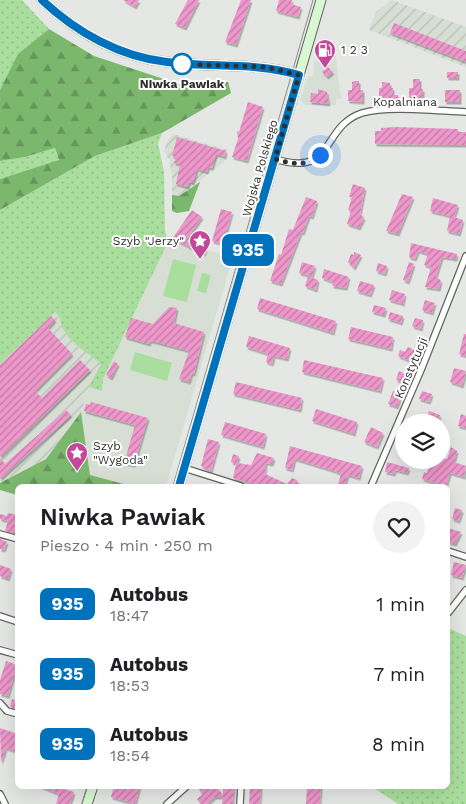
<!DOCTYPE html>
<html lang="pl">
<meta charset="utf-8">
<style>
:root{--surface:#fff;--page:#f2f2f2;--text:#202124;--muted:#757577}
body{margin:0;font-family:"Work Sans",sans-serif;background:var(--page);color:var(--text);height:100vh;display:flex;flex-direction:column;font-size:19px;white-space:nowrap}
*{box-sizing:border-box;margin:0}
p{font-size:16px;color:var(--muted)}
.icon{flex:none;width:28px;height:28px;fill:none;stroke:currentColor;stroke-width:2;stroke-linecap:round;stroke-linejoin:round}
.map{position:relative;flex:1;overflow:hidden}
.drawer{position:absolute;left:15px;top:484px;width:435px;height:305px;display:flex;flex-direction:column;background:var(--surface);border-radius:8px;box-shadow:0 5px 20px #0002}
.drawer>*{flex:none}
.badge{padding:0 10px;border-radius:8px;font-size:18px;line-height:32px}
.fabs{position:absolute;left:395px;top:414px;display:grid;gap:10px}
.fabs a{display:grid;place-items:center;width:55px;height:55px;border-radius:50%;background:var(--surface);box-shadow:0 5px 20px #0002;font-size:25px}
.you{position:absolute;width:25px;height:25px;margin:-12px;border:4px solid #fff;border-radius:50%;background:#1a73e8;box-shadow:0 0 0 8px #1a73e833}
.map>.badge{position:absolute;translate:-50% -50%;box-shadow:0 0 0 2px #fff}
.round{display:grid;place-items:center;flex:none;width:52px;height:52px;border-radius:26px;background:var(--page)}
.summary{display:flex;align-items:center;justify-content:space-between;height:85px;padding:0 25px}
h1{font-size:24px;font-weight:600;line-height:38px}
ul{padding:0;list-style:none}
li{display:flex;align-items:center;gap:15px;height:70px;padding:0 25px}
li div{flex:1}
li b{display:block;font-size:19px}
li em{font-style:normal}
li .badge{min-width:55px;font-weight:700;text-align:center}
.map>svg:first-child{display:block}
.built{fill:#d7dfd5}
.industrial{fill:url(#industrial-furrows)}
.grass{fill:url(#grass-dots)}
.forest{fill:url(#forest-firs)}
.park{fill:#a9de9e}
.building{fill:url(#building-hatch);filter:url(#shadow)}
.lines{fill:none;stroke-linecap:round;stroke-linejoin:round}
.street-casing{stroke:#626461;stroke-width:8}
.secondary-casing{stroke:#626461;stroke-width:11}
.street{stroke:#fff;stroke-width:5.5}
.secondary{stroke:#daf7d4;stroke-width:9}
.tram{stroke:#8c8e8b;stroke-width:1}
.line-casing{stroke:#fff;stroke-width:11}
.line{stroke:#0072bc;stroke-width:8}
.walk{stroke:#2e2f2d;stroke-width:5;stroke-dasharray:0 9}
.stop-dot{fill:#fff;stroke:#0072bc;stroke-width:2.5}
.labels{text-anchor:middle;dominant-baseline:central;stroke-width:4;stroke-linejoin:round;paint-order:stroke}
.poi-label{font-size:12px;fill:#2e2f2d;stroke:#fff;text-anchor:start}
.stop-label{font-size:12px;font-weight:bold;fill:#2e2f2d;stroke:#fff}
.street-label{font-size:12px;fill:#2e2f2d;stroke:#fff}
</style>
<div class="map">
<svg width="466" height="804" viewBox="0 0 466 804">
<defs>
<pattern id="industrial-furrows" width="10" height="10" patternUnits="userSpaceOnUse" patternTransform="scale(1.25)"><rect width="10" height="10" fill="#d7dfd5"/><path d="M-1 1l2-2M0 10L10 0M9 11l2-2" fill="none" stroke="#b9c0b7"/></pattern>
<pattern id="grass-dots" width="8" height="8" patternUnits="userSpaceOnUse" patternTransform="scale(1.25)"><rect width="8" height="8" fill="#a9de9e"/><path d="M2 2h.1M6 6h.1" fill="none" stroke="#92bf88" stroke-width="1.8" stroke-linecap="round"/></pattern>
<pattern id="forest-firs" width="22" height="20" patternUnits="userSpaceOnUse" patternTransform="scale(1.25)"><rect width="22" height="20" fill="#7bb86e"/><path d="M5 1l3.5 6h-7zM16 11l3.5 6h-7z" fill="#65965b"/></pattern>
<pattern id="building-hatch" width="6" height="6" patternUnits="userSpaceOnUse" patternTransform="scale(1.25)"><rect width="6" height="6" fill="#ee97cb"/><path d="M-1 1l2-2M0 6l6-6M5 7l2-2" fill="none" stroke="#c17ca5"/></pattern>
<filter id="shadow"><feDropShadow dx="1.5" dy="2.5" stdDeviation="0" flood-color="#0004"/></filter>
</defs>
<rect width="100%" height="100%" fill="#e4e7e4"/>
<path class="built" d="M335,51L341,98L336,99V105H305L300,100L308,76H313L314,62L324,52Z
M168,242L204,254L206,250L233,257L166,486H131L90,475L81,412L89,387L102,391L103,379Z"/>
<path class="industrial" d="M392,0L466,27V67L369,30L376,12Z
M173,134L228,150L224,162L178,197L172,195V175L169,160L164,151L168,140Z
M55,311L79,347L101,364L99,372L89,387L81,412L46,459L0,483V364Z"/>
<path class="grass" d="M0,0H22L49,29L19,54L0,90Z
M162,133L158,144L164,172L165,231L168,242L103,379L102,391L89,387L101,364C89,354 70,343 63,329C60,321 62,319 55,312L0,364V210L95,156Z
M55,148L59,161L0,179V161L25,157Z
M448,628L466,636V804H398L371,786H448Z"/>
<path class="forest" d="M49,29L94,56L182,85L228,82L231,93L162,133L95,156L0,210V179L59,160L55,148L25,157L0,161V90L18,54Z
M200,182L189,211L177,213L172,211V195L179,196Z
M81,412L90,475L131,486H18L17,495L0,490V483L46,459Z"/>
<path class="park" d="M173,259L196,265L187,302L163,296Z
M202,273L211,275L206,293L197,291Z
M135,352L172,363L167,381L130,370Z"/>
<path class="building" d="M123,0H139L135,7Z
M188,0H199L185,28L175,24Z
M241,0H251L236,45L225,42Z
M279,0H292L291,4L301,7L298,17L276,11Z
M394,23L466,51V62L390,33Z
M327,66L333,72L327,77L322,72Z
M447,72H458V78H447Z
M413,79H420V89H423V100H409V88H413Z
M355,81H359V90H363V102L348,101V90H352V82Z
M382,82L390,83V88H393V95H398V100H379V88H382Z
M318,89L327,92L329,104L310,102L311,93L318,94Z
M445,90H460V102H445Z
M248,102L263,107L247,161L232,157L238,139L237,131L239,132Z
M395,127L458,129V132H466V145L375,144V131H381V128Z
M177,137L226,151L225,157L216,154L212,168L208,167L207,172L197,169L193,183L189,182L188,187L176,184L180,164L174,163L176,157L172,156Z
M353,184L365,188L360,214L364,218L359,228L347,224L351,211L348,210L352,197H349Z
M402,194L413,197L398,234L386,231Z
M306,197L317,201L312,217L309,216L303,233L301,232L281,284L270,281L279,254L281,255L289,229L293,230Z
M433,198L458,205L454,217L463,220L459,234L447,231L450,216L430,211Z
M221,209L232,212L223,244L212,241Z
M192,210L202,217L185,241L206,248L204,254L172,239Z
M411,243L457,254L456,259L442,257L436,276L441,281L439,289L425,287L431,267L424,265L428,254L418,251L415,259L409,257Z
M354,252L361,255L354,268L348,262L351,254L354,255Z
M302,262L315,266L312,276L299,273Z
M409,262L414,264L408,282L403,280Z
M378,263L387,266L385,274L376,271Z
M324,269L349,277L346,288L332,286L333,282L322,278Z
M308,276L318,280L316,290L305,286Z
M360,281L374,285L370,295L357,291Z
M392,290L405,294L403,304L389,300Z
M260,298L336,321L333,333L257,309Z
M425,300L435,303L432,313L422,310Z
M374,305L386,308L384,315L372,312Z
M169,307L177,308L174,323L204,332L194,374L192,373L189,382L179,379L189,351L156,342L150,341L149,344L125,337L131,318L153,324Z
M390,312L403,316L401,323L388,319Z
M51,316L55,320L48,328L72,354L35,391L42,398L80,360L90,370L0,457V365Z
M415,318L423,320L421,329L412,326Z
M351,327L393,337L391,349L348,339Z
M464,334H466V356L459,354Z
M249,336L290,348L287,359L274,356L272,364L266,362L268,354L246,347Z
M408,347L418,352L413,362L398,356L400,350L405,352Z
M304,360L383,378L380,391L302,372Z
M114,361L118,364L111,378L106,375Z
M454,368L466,371L462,386L450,382Z
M399,371L408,375L405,383L396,380Z
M236,382L302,398L300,410L233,394Z
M393,391L399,393L397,397L400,398L397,407L388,404Z
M422,391L432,394L429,402L419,399Z
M91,402L148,418L134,465L124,463L135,425L84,411L86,404L90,405Z
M316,409L357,422L354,434L312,421Z
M66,410L71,415L0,479V458L5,464Z
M429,411L440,415L438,422H426Z
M461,414L466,416V428L458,426Z
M225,422L266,434L263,447L221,435Z
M371,427L383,433L377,447L364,442Z
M208,439L219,442L211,471L201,466Z
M290,446L362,466L359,478L348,475L344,486L338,484L341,474L334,471L295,459L292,470L285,468Z
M451,447L457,451L454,462L466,466L464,477L450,473L446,486L422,479L424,472L427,473L431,460H441V458L447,459Z
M257,453L274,458L272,464L266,463L265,474L287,484L292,478L297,480V482L304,486H261L233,478L236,464L231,462L233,454L239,456L237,463L251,465Z
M387,462L409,468L407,473L395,470L394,474L385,472Z
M455,508L462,510L459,521L452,519Z
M8,513L18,515V534L5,531L8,521L0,519V514L7,516Z
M448,528L461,532L455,544L448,542Z
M0,539L7,542L4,550L0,549Z
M454,562L466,565L462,578L451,575Z
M0,565L11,569L8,579L0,576Z
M6,661L17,665L8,696L0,694V680Z
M16,697H18V709L10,707L12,699L15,700Z
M0,728L18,734V752L6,748L1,763Z
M39,786H54L74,792L70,804H56L59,794Z
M114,786H140L135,804L111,797Z
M203,786H216L223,795V786H234L233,804H222L223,797H215L207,804H201L197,799L203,794L199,790Z
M250,786H261L260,804H249Z
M307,786H321L320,804H306Z"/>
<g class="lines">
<g class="street-casing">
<path id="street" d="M275,159C336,178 320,127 362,113C387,105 438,111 466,112
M184,468L241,486
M371,486L421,370L466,256
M0,534L18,539
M448,551L466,557
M448,613L466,590
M0,616L18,622
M0,650L18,655
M0,703L7,711L18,714
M0,794L5,804
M167,804L187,786
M240,804L241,786"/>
</g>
<g class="secondary-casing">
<path id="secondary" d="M42,0C76,32 119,57 167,62C211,68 255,62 299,75
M179,486L321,0
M87,804L93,786"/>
</g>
<use href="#street" class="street"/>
<use href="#secondary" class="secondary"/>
<path class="tram" d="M173,486L313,0
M82,804L87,786"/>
</g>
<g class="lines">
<g class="line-casing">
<path id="line" d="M42,0C76,32 120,57 167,62C213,68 254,62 299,75L179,486"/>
</g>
<use href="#line" class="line"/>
<path class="walk" d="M182,64L266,67L299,75L275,159C292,164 305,167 320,155"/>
</g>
<defs>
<g id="fuel-pin" transform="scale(1.125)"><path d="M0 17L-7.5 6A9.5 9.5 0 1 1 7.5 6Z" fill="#c34899" stroke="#fff"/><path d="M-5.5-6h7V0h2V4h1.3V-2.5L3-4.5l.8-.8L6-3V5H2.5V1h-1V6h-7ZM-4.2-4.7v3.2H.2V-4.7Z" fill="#fff"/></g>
<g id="sight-pin" transform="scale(1.125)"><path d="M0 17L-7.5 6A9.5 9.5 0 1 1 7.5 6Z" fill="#c34899" stroke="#fff"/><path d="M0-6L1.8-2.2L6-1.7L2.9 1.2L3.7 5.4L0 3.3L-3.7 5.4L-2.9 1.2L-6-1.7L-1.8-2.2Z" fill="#fff"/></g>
</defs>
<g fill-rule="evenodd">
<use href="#fuel-pin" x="325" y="50"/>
<use href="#sight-pin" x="200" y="241"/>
<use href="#sight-pin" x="77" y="453"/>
</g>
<circle class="stop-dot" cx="182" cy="64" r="10"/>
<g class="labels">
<g class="poi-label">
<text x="341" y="50">1 2 3</text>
<text x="184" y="241" text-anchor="end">Szyb "Jerzy"</text>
<text x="93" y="446">Szyb<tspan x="93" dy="14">"Wygoda"</tspan></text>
</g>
<g class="stop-label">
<text x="182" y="84">Niwka Pawiak</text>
</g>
<g class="street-label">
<text x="405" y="102">Kopalniana</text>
<text transform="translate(260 168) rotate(-74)">Wojska Polskiego</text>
<text transform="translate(411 368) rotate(-67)">Konstytucji</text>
</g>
</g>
</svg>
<div class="fabs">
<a><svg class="icon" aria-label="layers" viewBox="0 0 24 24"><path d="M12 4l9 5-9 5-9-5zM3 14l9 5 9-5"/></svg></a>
</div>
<div class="you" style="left:320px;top:155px"></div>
<b class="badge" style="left:248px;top:250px;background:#0072bc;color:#fff">935</b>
<section class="drawer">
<div class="summary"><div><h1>Niwka Pawiak</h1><p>Pieszo · 4 min · 250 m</p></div><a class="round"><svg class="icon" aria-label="heart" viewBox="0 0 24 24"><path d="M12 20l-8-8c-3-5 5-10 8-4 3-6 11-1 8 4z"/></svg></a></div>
<ul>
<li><span class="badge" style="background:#0072bc;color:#fff">935</span><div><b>Autobus</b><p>18:47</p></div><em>1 min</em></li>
<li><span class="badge" style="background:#0072bc;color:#fff">935</span><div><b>Autobus</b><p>18:53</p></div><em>7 min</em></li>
<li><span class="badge" style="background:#0072bc;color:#fff">935</span><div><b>Autobus</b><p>18:54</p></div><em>8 min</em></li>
</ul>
</section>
</div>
